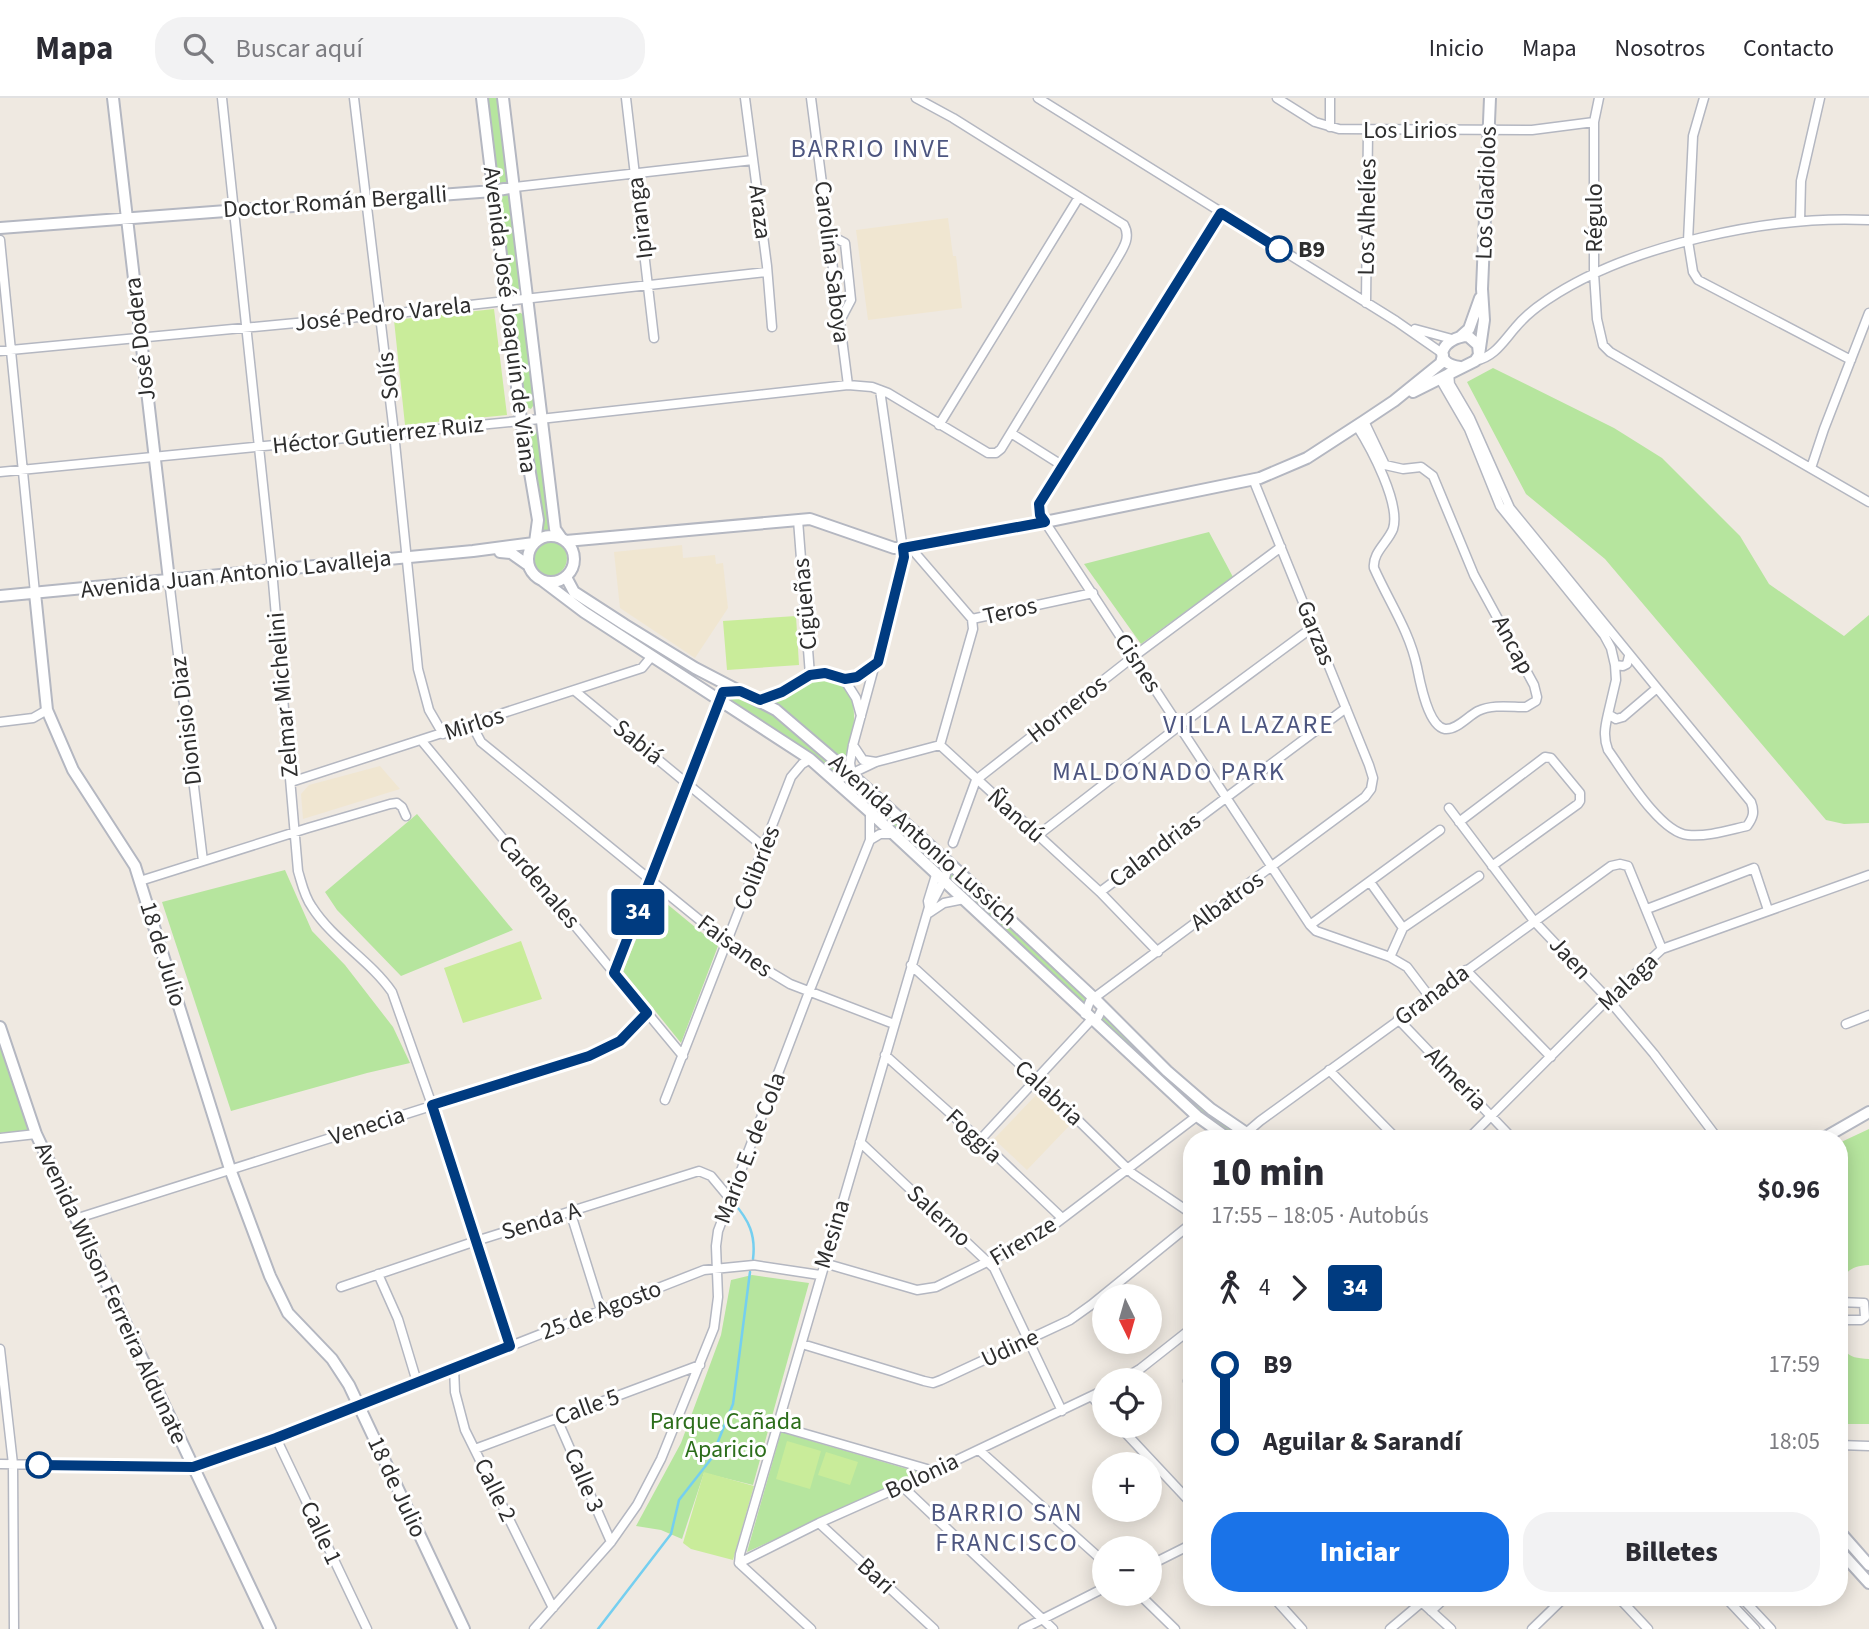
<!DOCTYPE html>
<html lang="es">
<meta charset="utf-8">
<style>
:root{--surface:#fff;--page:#f2f2f3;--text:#2b2b33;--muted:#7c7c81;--line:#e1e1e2;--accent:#1a73e8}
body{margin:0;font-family:"Source Sans 3",sans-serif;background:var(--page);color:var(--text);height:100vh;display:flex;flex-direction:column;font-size:26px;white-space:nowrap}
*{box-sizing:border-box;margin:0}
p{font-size:23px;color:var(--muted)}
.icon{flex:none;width:38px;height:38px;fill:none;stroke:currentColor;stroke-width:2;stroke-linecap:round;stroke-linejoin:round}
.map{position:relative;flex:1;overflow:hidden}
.details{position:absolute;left:1183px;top:1032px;width:665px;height:476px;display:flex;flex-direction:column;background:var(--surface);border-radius:28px;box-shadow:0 4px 18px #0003}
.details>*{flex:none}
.badge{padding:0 14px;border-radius:5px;font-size:24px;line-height:46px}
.needle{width:46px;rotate:175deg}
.fabs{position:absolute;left:1092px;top:1186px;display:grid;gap:14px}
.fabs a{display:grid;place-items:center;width:70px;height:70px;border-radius:50%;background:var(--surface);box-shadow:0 4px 18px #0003;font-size:35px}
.map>.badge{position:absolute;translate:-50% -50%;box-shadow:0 0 0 4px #fff}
.legs{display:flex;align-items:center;gap:10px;height:77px;padding:0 28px;font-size:23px}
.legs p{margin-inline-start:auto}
.overview{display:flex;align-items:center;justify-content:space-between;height:119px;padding:0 28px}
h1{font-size:38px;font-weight:800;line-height:52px}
.cta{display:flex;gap:14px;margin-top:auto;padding:14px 28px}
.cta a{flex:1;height:80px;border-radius:28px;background:var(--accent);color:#fff;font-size:28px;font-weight:800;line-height:80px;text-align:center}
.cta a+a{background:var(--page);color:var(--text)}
ul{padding:0 28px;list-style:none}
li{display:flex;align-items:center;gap:24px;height:77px;font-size:26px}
li i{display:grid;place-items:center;width:10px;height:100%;margin:0 9px;background:currentColor}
li i::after{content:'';width:18px;height:18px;margin:-9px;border:5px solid;border-radius:50%;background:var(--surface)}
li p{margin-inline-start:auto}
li:first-child i{background:linear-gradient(#0000 50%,currentColor 0)}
li:last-child i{background:linear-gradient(currentColor 50%,#0000 0)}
header{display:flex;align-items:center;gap:42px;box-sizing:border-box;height:98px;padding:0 35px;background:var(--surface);border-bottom:2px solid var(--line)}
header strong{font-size:33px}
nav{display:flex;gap:38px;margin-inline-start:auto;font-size:24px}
.search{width:490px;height:63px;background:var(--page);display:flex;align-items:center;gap:18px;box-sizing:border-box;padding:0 24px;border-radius:28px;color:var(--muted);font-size:26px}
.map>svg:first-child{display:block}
.education{fill:#f0e6d1}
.green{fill:#b6e59e}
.pitch{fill:#c9ec9a}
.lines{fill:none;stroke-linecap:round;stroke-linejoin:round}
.stream{stroke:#75cff0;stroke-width:2.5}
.street-casing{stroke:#b4b7c1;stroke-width:11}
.secondary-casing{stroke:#b4b7c1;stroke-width:14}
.street{stroke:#fff;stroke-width:8}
.secondary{stroke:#fff;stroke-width:10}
.line-1-casing{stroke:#fff;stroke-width:16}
.line-1{stroke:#003b80;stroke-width:10}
.stop-1-dot{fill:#fff;stroke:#003b80;stroke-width:3.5}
.labels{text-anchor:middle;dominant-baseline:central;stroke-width:6;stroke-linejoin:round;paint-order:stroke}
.street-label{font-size:24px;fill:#2e2e2e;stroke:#fff}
.stop-label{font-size:24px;font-weight:bold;fill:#2e2e2e;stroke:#fff;text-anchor:start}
.park-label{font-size:24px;fill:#2c6e1b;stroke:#fff}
.neighbourhood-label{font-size:26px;letter-spacing:2px;fill:#4d5680;stroke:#fff}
</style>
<header>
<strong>Mapa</strong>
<div class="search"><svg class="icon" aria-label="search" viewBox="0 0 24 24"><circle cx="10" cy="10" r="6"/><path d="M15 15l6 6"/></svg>Buscar aquí</div>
<nav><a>Inicio</a><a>Mapa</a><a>Nosotros</a><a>Contacto</a></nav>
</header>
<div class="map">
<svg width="1869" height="1531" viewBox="0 0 1869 1531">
<rect width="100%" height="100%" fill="#efe9e1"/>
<path class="education" d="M948,120L953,158H956L962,210L868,222L856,132Z
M682,447L683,460L715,457L716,466L723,465L728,510L695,560L620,510L614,454Z
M380,668L400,691L303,721L301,696L309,687Z
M1037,996L1070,1027L1027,1072L994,1041Z"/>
<path class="green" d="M486,0H498L507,86L497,88Z
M509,93L521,188L516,194L509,191L498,96Z
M516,215H521L525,219L535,305L531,311L524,308L513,220Z
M1493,270L1614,330L1662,360L1740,438L1769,486L1844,538L1869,517V725L1844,726L1826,722L1605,461L1526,396L1467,284Z
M532,331L539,335L551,432L541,433L528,334Z
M1209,434L1233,479L1141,546L1084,466Z
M531 460a18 18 0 1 1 36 0a18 18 0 1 1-36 0Z
M821,578C865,579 857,638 843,663L772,604Z
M727,595L771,613L841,676L839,677L724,599Z
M850,682L938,762L933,768L842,683Z
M417,716L513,832L401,878L337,812L325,794Z
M285,772L312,833L345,867L393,929L410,965L367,975L231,1013L162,804Z
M952,775L1089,900L1083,908L948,782Z
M655,796L718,848L681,945L623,873Z
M1104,915L1239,1035L1241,1041H1236L1198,1013L1098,922Z
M0,945L29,1032L0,1035Z
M1869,1031V1167C1849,1168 1843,1175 1839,1193V1045Z
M752,1177L809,1185L753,1387L704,1375L682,1441L661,1432L636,1428L681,1345L721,1237L731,1182Z
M1839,1233C1845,1254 1844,1260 1869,1261V1326H1839Z
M781,1334L921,1375L747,1454Z"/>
<path class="pitch" d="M494,211L507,317L405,327L394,222Z
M796,518L799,567L727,572L723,523Z
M521,843L542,901L463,925L444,870Z
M787,1343L821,1353L810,1391L776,1381Z
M826,1354L858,1364L850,1387L818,1377Z
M704,1374L754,1388L733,1462L691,1451L683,1445Z"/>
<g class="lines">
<path class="stream" d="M733,1104C749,1122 756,1137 753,1161
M598,1531L671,1436L679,1402L711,1361L733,1306L750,1174"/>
<g class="street-casing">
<path id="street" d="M222,0L272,472L298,773C302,786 304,798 312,809C333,842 370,862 392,894L432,1007L510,1248
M354,0L394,335L418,571L429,612L443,636
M626,0L654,240
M745,0L767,168L772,229
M811,0L848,287
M1038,0L1396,223L1442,255
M1277,0L1315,24L1339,31L1532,32L1594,24
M1599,0L1594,24V175L1597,221L1603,247L1610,254L1869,404
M1704,0L1693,38L1688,143L1693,174L1698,182L1851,262
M1330,29V0
M515,89L753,62
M1221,115L1039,406L1040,417L1045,424L1310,827L1316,833L1390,859L1407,869L1429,898
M1800,123L1801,83L1820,0
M828,136L845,145L851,202L841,221
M0,142L35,495
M1366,205L1368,33
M1415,231L1452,241
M0,253L380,217L766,174
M1475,263C1494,259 1502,245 1515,230C1524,219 1535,210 1547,202C1628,147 1771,117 1869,122
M1440,281L1469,331L1500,408L1604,537L1611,550L1615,567L1616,582L1608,616L1616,621L1623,619L1657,590L1510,410L1470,320L1450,286L1449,275
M939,327L1079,99
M1357,328C1371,350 1401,406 1393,431C1388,444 1372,455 1374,470C1389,504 1409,532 1417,569C1420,584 1428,628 1445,631C1457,632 1468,618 1478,613C1493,606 1510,609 1526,609L1536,603L1537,599L1534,587L1474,477L1433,378L1421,369L1403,371L1385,367L1364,323
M1011,335L1063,368
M1811,370L1824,331L1869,215
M0,374L540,321L848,287L872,289L888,295L988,355H996L1001,351L1114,166C1121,153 1132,141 1124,127L953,20L916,0
M798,422L810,577
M910,449L972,521L973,531L940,647
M169,482L203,763
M972,521L1093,495
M1615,567L1623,568L1627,566L1629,558
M844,581L857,579L875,566
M575,593L765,750
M760,602L782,594L817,575H825L844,581L856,600L861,618
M1608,616C1605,629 1603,639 1608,652C1624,674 1660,735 1688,737C1707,739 1729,732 1747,728C1753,720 1755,714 1751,704L1657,590
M0,624L33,620L47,612
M472,627L481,644L745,859L790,886L894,926
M421,642L683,958
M853,647L863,662L876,664
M852,677L850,665L853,647L904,459L880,292
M836,683L876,664L940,647L1100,794L1158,854
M291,684L642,570L652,558
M1449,710L1534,823L1608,901L1654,956L1718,1041
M1459,724L1545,659L1551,660L1580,695V703L1578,706L1492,768
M1037,738L1179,628L1313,529
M870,742L880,736H893
M953,745L976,682L1133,559L1281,449
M140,783L308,730L390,706L397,705L402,709L406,718
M1370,784L1403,830
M1100,794L1346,610
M931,807L945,780L949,766
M1647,811L1754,770L1768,812
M929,815L944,805L964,801
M1310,827L1440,732
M1390,859L1403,830L1479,778
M911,867L1037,982L1133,1076L1192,1116
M1466,872L1551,959
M614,875L717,609L723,594L737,593
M1085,916L1090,903L1365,699L1371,691L1373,680L1369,667L1253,381
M1398,921L1513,1041
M1846,926L1869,917
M885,957L980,1042L1062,1120
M1329,972L1397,1041
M665,1002L791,679L802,666L810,661
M0,1040L36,1036
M1245,1041L1246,1035L1260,1023L1611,768L1620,766L1628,768L1662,851
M1468,1041L1608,901L1662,851L1869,777
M980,1042L1092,921L1098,919L1103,909
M860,1044L994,1170L1062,1313
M570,1113L601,1212
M75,1121L589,958L620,943L647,915
M824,1165L917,1192L936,1189L1038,1139L1197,1018
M378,1176L398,1221L417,1284
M341,1189L476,1143L699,1073L711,1078L731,1102
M1839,1204L1864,1205L1865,1219L1861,1222H1839
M802,1246L924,1283L933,1285L941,1282L1070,1222L1091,1207L1192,1125
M0,1251L13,1366L14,1531
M454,1270L455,1294L465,1332L553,1510
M1120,1283L1140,1271L1192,1230
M1188,1283L1192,1287
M1092,1299L1104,1312
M557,1321L611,1444
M778,1328L934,1373
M1119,1328L1192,1406
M276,1340L367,1531
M1839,1347L1869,1348
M475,1351L700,1267
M979,1352L1104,1464
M0,1366L193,1369L276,1340L704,1172L754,1167L820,1177
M902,1388L1053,1531
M819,1425L934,1531
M739,1465L819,1425L902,1388L1104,1292
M1150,1467L1192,1446
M1139,1496L1175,1531
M1274,1500L1302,1531
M1417,1500L1451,1531
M1619,1500L1648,1531
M1726,1500L1755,1531
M1742,1500L1771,1531
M1431,1513L1445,1500
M534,1531L611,1444L637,1407L661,1361L714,1230L718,1199L716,1148L718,1133L809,894L870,742V714
M811,1531L739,1465L740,1456L929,809L928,803L936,777
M1023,1531L1104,1490
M1390,1531L1422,1504
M1532,1531L1564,1500"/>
</g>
<g class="secondary-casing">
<path id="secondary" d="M113,0L169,482
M482,0L521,322L538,422L535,444
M503,0L555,431L562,441
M0,130L493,93L515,89
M1460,239L1469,231L1480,200
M1479,257L1484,222L1482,191L1490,0
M1413,294L1475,263L1479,257L1478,247L1468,238C1442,239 1430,265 1460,269
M528 461a23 23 0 1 1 46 0a23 23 0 1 1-46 0Z
M566,443L810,421L894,450H903L1045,424L1260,380L1307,360L1364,323L1394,303L1441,265L1443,257
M500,454L511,455L528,467
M566,479L574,494L625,527L695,570L776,612L852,677L960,775L1095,901L1167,973L1211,1011L1255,1041
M543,483L584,514L810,661L870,714L1197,1018L1229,1041
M35,495L47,612L73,672L135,768L230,1071L270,1178L288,1215L332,1261L349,1287L464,1531
M0,498L473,453L534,445
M0,929L36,1036L270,1531
M1822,1041L1869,1014
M1839,1433L1869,1467
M1839,1452L1869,1485"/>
</g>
<use href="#street" class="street"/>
<use href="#secondary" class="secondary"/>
</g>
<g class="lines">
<g class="line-1-casing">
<path id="line-1" d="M39,1367L193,1369L276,1340L510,1248L432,1007L589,958L620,943L647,915L614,875L723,594L740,593L760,602L782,594L810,577L825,575L845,581L857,579L878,564L904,459L903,450L1045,424L1040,417L1039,406L1221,115L1279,151"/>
</g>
<use href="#line-1" class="line-1"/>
</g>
<g class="stop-1-dot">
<circle cx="1279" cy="151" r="12"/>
<circle cx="39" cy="1367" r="12"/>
</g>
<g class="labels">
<g class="street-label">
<text x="1410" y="32">Los Lirios</text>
<text transform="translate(1486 95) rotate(-88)">Los Gladiolos</text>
<text transform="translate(335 104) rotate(-4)">Doctor Román Bergalli</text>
<text transform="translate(760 114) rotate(83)">Araza</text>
<text transform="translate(1367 119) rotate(-89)">Los Alhelíes</text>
<text transform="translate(640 120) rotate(-97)">Ipiranga</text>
<text transform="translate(1594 120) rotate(-90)">Régulo</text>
<text transform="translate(832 164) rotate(83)">Carolina Saboya</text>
<text transform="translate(383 216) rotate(-6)">José Pedro Varela</text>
<text transform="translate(510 222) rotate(83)">Avenida José Joaquín de Viana</text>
<text transform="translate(140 241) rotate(-97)">José Dodera</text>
<text transform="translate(388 278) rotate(-97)">Solís</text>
<text transform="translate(378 337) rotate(-6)">Héctor Gutierrez Ruiz</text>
<text transform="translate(236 476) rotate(-6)">Avenida Juan Antonio Lavalleja</text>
<text transform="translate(805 506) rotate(-95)">Cigüeñas</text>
<text transform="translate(1010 513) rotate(-13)">Teros</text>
<text transform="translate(1316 535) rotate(68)">Garzas</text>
<text transform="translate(1513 547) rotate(62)">Ancap</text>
<text transform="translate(1138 565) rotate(57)">Cisnes</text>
<text transform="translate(283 597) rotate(-95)">Zelmar Michelini</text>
<text transform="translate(1067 611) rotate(-38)">Horneros</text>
<text transform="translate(186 623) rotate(-97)">Dionisio Diaz</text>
<text transform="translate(474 626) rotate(-18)">Mirlos</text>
<text transform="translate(638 644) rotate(39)">Sabiá</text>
<text transform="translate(1016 718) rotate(42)">Ñandú</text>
<text transform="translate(923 742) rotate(42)">Avenida Antonio Lussich</text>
<text transform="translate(1155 752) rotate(-37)">Calandrias</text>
<text transform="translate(757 770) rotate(-69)">Colibríes</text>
<text transform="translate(539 784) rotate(50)">Cardenales</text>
<text transform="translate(1227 803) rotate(-36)">Albatros</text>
<text transform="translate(735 848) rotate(37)">Faisanes</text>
<text transform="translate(163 856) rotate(73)">18 de Julio</text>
<text transform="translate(1570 860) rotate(47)">Jaen</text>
<text transform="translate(1628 884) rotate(-43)">Malaga</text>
<text transform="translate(1432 897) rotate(-36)">Granada</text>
<text transform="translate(1456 981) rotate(46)">Almeria</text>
<text transform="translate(1049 995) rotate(43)">Calabria</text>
<text transform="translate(367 1028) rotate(-18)">Venecia</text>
<text transform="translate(974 1038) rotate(43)">Foggia</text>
<text transform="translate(750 1050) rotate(-69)">Mario E. de Cola</text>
<text transform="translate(939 1118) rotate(43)">Salerno</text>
<text transform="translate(541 1123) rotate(-17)">Senda A</text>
<text transform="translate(832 1136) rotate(-73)">Mesina</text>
<text transform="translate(1023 1143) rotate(-31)">Firenze</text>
<text transform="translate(111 1195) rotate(65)">Avenida Wilson Ferreira Aldunate</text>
<text transform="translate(601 1212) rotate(-21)">25 de Agosto</text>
<text transform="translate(1010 1250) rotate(-25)">Udine</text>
<text transform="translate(587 1309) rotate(-20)">Calle 5</text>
<text transform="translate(922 1378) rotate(-25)">Bolonia</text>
<text transform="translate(584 1382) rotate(67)">Calle 3</text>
<text transform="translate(397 1389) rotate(65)">18 de Julio</text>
<text transform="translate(495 1392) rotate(64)">Calle 2</text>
<text transform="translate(321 1435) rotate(65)">Calle 1</text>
<text transform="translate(876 1478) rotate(43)">Bari</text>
</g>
<g class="stop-label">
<text x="1298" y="151">B9</text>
</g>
<g class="park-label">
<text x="726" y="1323">Parque Cañada<tspan x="726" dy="28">Aparicio</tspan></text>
</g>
<g class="neighbourhood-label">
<text x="871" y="50">BARRIO INVE</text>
<text x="1249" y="626">VILLA LAZARE</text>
<text x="1169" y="673">MALDONADO PARK</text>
<text x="1007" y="1414">BARRIO SAN<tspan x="1007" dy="30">FRANCISCO</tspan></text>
</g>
</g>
</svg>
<div class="fabs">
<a><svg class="needle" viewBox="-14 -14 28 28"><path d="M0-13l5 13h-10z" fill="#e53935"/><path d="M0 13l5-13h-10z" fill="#7c7c81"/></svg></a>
<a><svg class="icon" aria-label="locate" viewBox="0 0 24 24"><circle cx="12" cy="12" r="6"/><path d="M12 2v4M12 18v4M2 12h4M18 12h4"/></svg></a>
<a>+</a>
<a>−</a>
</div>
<b class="badge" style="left:638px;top:814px;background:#003b80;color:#fff">34</b>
<section class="details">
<div class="overview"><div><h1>10 min</h1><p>17:55 – 18:05 · Autobús</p></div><b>$0.96</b></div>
<div class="legs"><svg class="icon" aria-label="walk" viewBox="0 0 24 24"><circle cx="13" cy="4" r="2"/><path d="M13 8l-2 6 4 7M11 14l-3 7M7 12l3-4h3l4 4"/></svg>4<svg class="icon" aria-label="forward" viewBox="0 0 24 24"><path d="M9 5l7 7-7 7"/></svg><b class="badge" style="background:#003b80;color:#fff">34</b></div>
<ul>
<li><i style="color:#003b80"></i><b>B9</b><p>17:59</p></li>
<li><i style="color:#003b80"></i><b>Aguilar &amp; Sarandí</b><p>18:05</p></li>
</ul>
<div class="cta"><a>Iniciar</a><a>Billetes</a></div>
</section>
</div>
